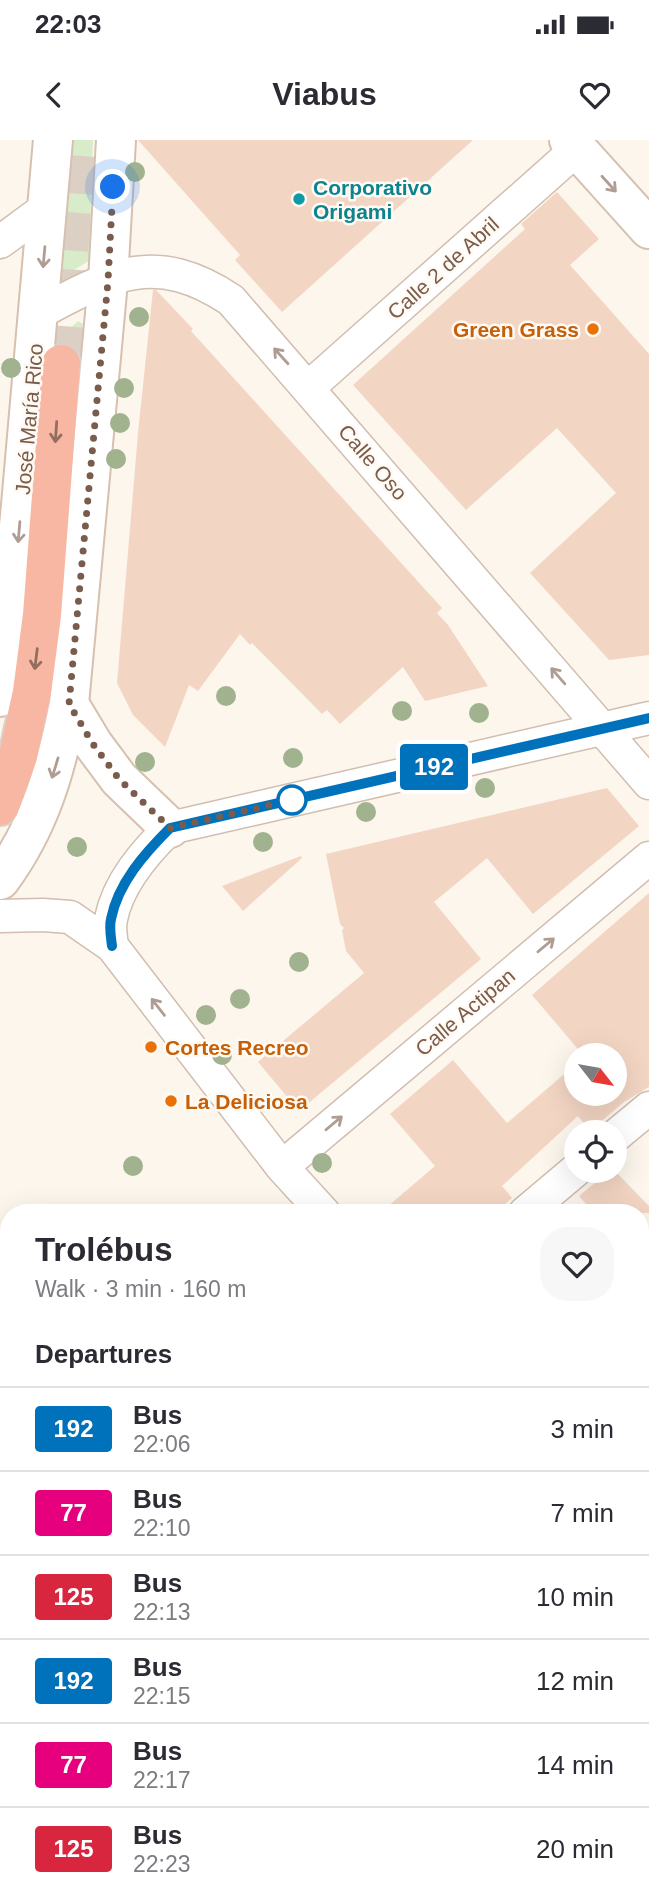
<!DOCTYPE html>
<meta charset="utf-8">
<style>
:root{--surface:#fff;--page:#f7f7f7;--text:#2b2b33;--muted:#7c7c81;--line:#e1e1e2}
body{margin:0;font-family:Helvetica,sans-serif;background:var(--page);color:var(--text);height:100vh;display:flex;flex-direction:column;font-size:26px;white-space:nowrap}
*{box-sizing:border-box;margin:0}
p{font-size:23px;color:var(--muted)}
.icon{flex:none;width:38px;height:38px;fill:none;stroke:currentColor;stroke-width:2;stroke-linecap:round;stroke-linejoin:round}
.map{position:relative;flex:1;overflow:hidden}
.panel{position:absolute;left:0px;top:1064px;width:649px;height:700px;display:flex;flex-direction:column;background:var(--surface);border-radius:28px 28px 0 0;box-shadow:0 7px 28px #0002}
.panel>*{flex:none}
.badge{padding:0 14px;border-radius:5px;font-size:24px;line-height:46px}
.needle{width:46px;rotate:121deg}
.controls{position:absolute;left:564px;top:903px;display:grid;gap:14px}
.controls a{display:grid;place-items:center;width:63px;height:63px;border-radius:50%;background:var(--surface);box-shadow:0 7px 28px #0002;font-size:35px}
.you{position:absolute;width:35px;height:35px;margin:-18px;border:5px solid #fff;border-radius:50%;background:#1a73e8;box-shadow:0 0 0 10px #1a73e833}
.map>.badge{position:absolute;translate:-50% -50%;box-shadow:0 0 0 4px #fff}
h2{padding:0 35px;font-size:26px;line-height:63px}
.round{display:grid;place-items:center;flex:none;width:74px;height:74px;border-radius:28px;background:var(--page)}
.overview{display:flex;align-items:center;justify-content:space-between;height:119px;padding:0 35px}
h1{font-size:33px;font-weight:600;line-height:52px}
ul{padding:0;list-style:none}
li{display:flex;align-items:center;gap:21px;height:84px;padding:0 35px;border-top:2px solid var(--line)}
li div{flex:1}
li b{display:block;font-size:26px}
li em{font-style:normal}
li .badge{min-width:77px;font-weight:700;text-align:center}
.status{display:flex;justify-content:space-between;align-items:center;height:49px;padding:0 35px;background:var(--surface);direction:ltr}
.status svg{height:19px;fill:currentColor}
header{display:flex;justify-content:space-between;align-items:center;height:91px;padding:0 35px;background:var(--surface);font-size:32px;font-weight:600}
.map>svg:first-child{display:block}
.commercial{fill:#fde8e0}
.green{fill:#d8ecc9}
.building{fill:#f3d5c3}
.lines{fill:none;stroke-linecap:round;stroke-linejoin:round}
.motorway-tunnel{stroke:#dcd0c4;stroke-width:38;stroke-dasharray:38 19;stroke-linecap:butt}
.service-casing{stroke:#d1beb0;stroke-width:19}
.minor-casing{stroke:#d1beb0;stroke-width:35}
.secondary-casing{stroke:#d6c0b0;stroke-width:42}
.motorway-casing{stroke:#dad1cd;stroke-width:42}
.service{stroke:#fff;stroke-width:16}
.minor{stroke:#fff;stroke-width:32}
.secondary{stroke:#fff;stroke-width:38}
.motorway{stroke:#f7b7a3;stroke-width:38}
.tree{fill:#a0b28e}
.oneway{stroke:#af9d94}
.oneway2{stroke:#936e5e}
.line-casing{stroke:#fff;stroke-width:16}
.line{stroke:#0072bc;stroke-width:10}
.walk{stroke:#7a5c4d;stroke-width:7;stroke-dasharray:0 12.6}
.culture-dot{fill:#0f9aa8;stroke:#fffaf3;stroke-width:2.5}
.food-dot{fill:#e8710a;stroke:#fffaf3;stroke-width:2.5}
.stop-dot{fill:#fff;stroke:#0072bc;stroke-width:3.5}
.labels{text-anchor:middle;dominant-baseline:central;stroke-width:5;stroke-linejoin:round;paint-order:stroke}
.culture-label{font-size:21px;font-weight:bold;fill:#0d838f;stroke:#fffaf3;text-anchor:start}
.street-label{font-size:21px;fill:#7a5c4d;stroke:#fffaf3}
.food-label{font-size:21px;font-weight:bold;fill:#c56008;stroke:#fffaf3;text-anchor:start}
</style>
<div class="status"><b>22:03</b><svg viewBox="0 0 49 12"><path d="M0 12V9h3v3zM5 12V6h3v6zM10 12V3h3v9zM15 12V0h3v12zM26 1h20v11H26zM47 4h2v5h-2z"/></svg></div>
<header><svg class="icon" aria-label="back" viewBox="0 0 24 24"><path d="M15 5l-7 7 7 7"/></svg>Viabus<svg class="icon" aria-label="heart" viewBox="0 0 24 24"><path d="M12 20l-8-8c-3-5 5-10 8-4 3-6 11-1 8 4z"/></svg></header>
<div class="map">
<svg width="649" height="1764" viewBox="0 0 649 1764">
<rect width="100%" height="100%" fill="#fdf6ec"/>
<path class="commercial" d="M649,1218V1388L641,1379L640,1226Z"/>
<path class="green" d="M70,0H93L89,121L57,140Z
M78,181L84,185V233L46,230L56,202Z"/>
<path class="building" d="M138,0H473L282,172L235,120L240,115Z
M557,52L599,99L570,125L649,214V515L609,520L530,433L616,353L557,288L466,370L353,245L525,89L521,84Z
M153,150H156L193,189L191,191L442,468L437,473L448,485L488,546L425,561L403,527L340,584L327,570L322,574L252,503L250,505L240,494L198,551L189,545L165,607L133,575L117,543L138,293Z
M607,648L639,686L533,774L487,718L434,762L481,819L299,971L258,922L364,833L346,811L342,790L344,788L340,784L326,714Z
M301,716L302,718L243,771L222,746Z
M649,753V947L624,962L590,991L578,976L502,1046L512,1058L495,1073H380L435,1026L390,974L453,920L507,983L576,924V954H614V915H583L532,855Z
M614,1030L649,1066V1073H594L579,1056L609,1031Z"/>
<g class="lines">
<path class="motorway-tunnel" d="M61,224L77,0"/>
<g class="service-casing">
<path id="service" d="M0,1229L9,1237"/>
</g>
<g class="minor-casing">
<path id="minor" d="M0,102L49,66
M39,173C111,134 156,110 231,160L649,643
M308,248L577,9
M0,776L43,775L70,777L112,806L282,1027L324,1073
M112,806C111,798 109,787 111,779C118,743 145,712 170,688L649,578
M614,997L649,968
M282,1027L649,718
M525,1073L576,1030
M640,1423L649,1432
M0,1529L9,1521
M0,1663L9,1672
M520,1755L529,1764
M80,1764L90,1755"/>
</g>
<g class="secondary-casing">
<path id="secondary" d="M569,0L649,89
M0,557L9,490L21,365L53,0
M69,564L93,604L119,639L170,688
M0,740C40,686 56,629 69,564L108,141L116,0"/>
</g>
<g class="motorway-casing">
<path id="motorway" d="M0,666L18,616L32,552L42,475L61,224"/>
</g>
<use href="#service" class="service"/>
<use href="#minor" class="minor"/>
<use href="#secondary" class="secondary"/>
<use href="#motorway" class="motorway"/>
</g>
<g class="tree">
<circle cx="135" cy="32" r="10"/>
<circle cx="139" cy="177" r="10"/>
<circle cx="11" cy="228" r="10"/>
<circle cx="124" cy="248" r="10"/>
<circle cx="120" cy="283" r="10"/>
<circle cx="116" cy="319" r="10"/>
<circle cx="226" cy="556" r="10"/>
<circle cx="402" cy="571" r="10"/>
<circle cx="479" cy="573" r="10"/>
<circle cx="293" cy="618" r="10"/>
<circle cx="145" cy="622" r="10"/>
<circle cx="485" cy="648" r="10"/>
<circle cx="366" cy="672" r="10"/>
<circle cx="263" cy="702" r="10"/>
<circle cx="77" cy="707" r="10"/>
<circle cx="299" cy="822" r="10"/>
<circle cx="240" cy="859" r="10"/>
<circle cx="206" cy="875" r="10"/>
<circle cx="222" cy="915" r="10"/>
<circle cx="322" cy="1023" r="10"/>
<circle cx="133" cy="1026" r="10"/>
</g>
<defs><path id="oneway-shaft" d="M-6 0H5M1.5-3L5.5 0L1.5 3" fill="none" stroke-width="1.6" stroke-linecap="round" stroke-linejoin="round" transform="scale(1.75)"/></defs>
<g class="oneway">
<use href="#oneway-shaft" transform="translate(609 44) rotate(48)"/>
<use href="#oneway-shaft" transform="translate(44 117) rotate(95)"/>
<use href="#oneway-shaft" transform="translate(281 216) rotate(-132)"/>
<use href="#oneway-shaft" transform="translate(19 392) rotate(95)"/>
<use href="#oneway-shaft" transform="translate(558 536) rotate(-131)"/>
<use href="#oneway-shaft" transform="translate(55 628) rotate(107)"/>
<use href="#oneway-shaft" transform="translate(546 805) rotate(-40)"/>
<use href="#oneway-shaft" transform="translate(158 867) rotate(-128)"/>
<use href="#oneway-shaft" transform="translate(334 983) rotate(-40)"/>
</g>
<g class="oneway2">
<use href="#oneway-shaft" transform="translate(56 292) rotate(94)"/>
<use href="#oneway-shaft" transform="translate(36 519) rotate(97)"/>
</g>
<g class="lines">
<g class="line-casing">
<path id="line" d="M112,806C111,798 109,787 111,779C118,743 145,713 170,688L649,578"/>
</g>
<use href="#line" class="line"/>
<path class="walk" d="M113,47L108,141L69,564L93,604L119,639L170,688L305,657L292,660"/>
</g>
<circle class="culture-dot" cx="299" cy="59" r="7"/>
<g class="food-dot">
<circle cx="593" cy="189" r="7"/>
<circle cx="151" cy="907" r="7"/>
<circle cx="171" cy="961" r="7"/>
</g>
<circle class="stop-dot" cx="292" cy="660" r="14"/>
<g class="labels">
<g class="culture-label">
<text x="313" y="47">Corporativo<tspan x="313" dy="24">Origami</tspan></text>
</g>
<g class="street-label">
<text transform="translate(443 128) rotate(-42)">Calle 2 de Abril</text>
<text transform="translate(29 279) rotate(-85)">José María Rico</text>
<text transform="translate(373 322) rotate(49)">Calle Oso</text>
<text transform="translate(465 872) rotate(-40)">Calle Actipan</text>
</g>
<g class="food-label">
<text x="579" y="189" text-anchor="end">Green Grass</text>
<text x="165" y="907">Cortes Recreo</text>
<text x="185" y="961">La Deliciosa</text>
</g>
</g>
</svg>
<div class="controls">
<a><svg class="needle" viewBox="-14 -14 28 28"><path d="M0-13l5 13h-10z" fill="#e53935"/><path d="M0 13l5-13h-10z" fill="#7c7c81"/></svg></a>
<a><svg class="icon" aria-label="locate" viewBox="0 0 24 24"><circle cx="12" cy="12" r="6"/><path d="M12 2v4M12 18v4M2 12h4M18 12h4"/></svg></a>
</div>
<div class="you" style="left:113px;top:47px"></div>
<b class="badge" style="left:434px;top:627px;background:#0072bc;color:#fff">192</b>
<section class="panel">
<div class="overview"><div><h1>Trolébus</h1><p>Walk · 3 min · 160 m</p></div><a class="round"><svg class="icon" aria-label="heart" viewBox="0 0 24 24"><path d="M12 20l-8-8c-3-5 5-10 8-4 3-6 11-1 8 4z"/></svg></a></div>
<h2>Departures</h2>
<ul>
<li><span class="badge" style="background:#0072bc;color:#fff">192</span><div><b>Bus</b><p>22:06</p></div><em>3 min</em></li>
<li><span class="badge" style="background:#e6007e;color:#fff">77</span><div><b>Bus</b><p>22:10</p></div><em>7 min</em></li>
<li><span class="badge" style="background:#d7263d;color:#fff">125</span><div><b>Bus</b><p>22:13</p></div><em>10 min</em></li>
<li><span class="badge" style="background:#0072bc;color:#fff">192</span><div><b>Bus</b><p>22:15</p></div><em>12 min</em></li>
<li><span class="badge" style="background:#e6007e;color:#fff">77</span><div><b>Bus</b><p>22:17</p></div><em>14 min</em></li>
<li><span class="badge" style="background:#d7263d;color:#fff">125</span><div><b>Bus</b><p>22:23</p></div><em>20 min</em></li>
</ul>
</section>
</div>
